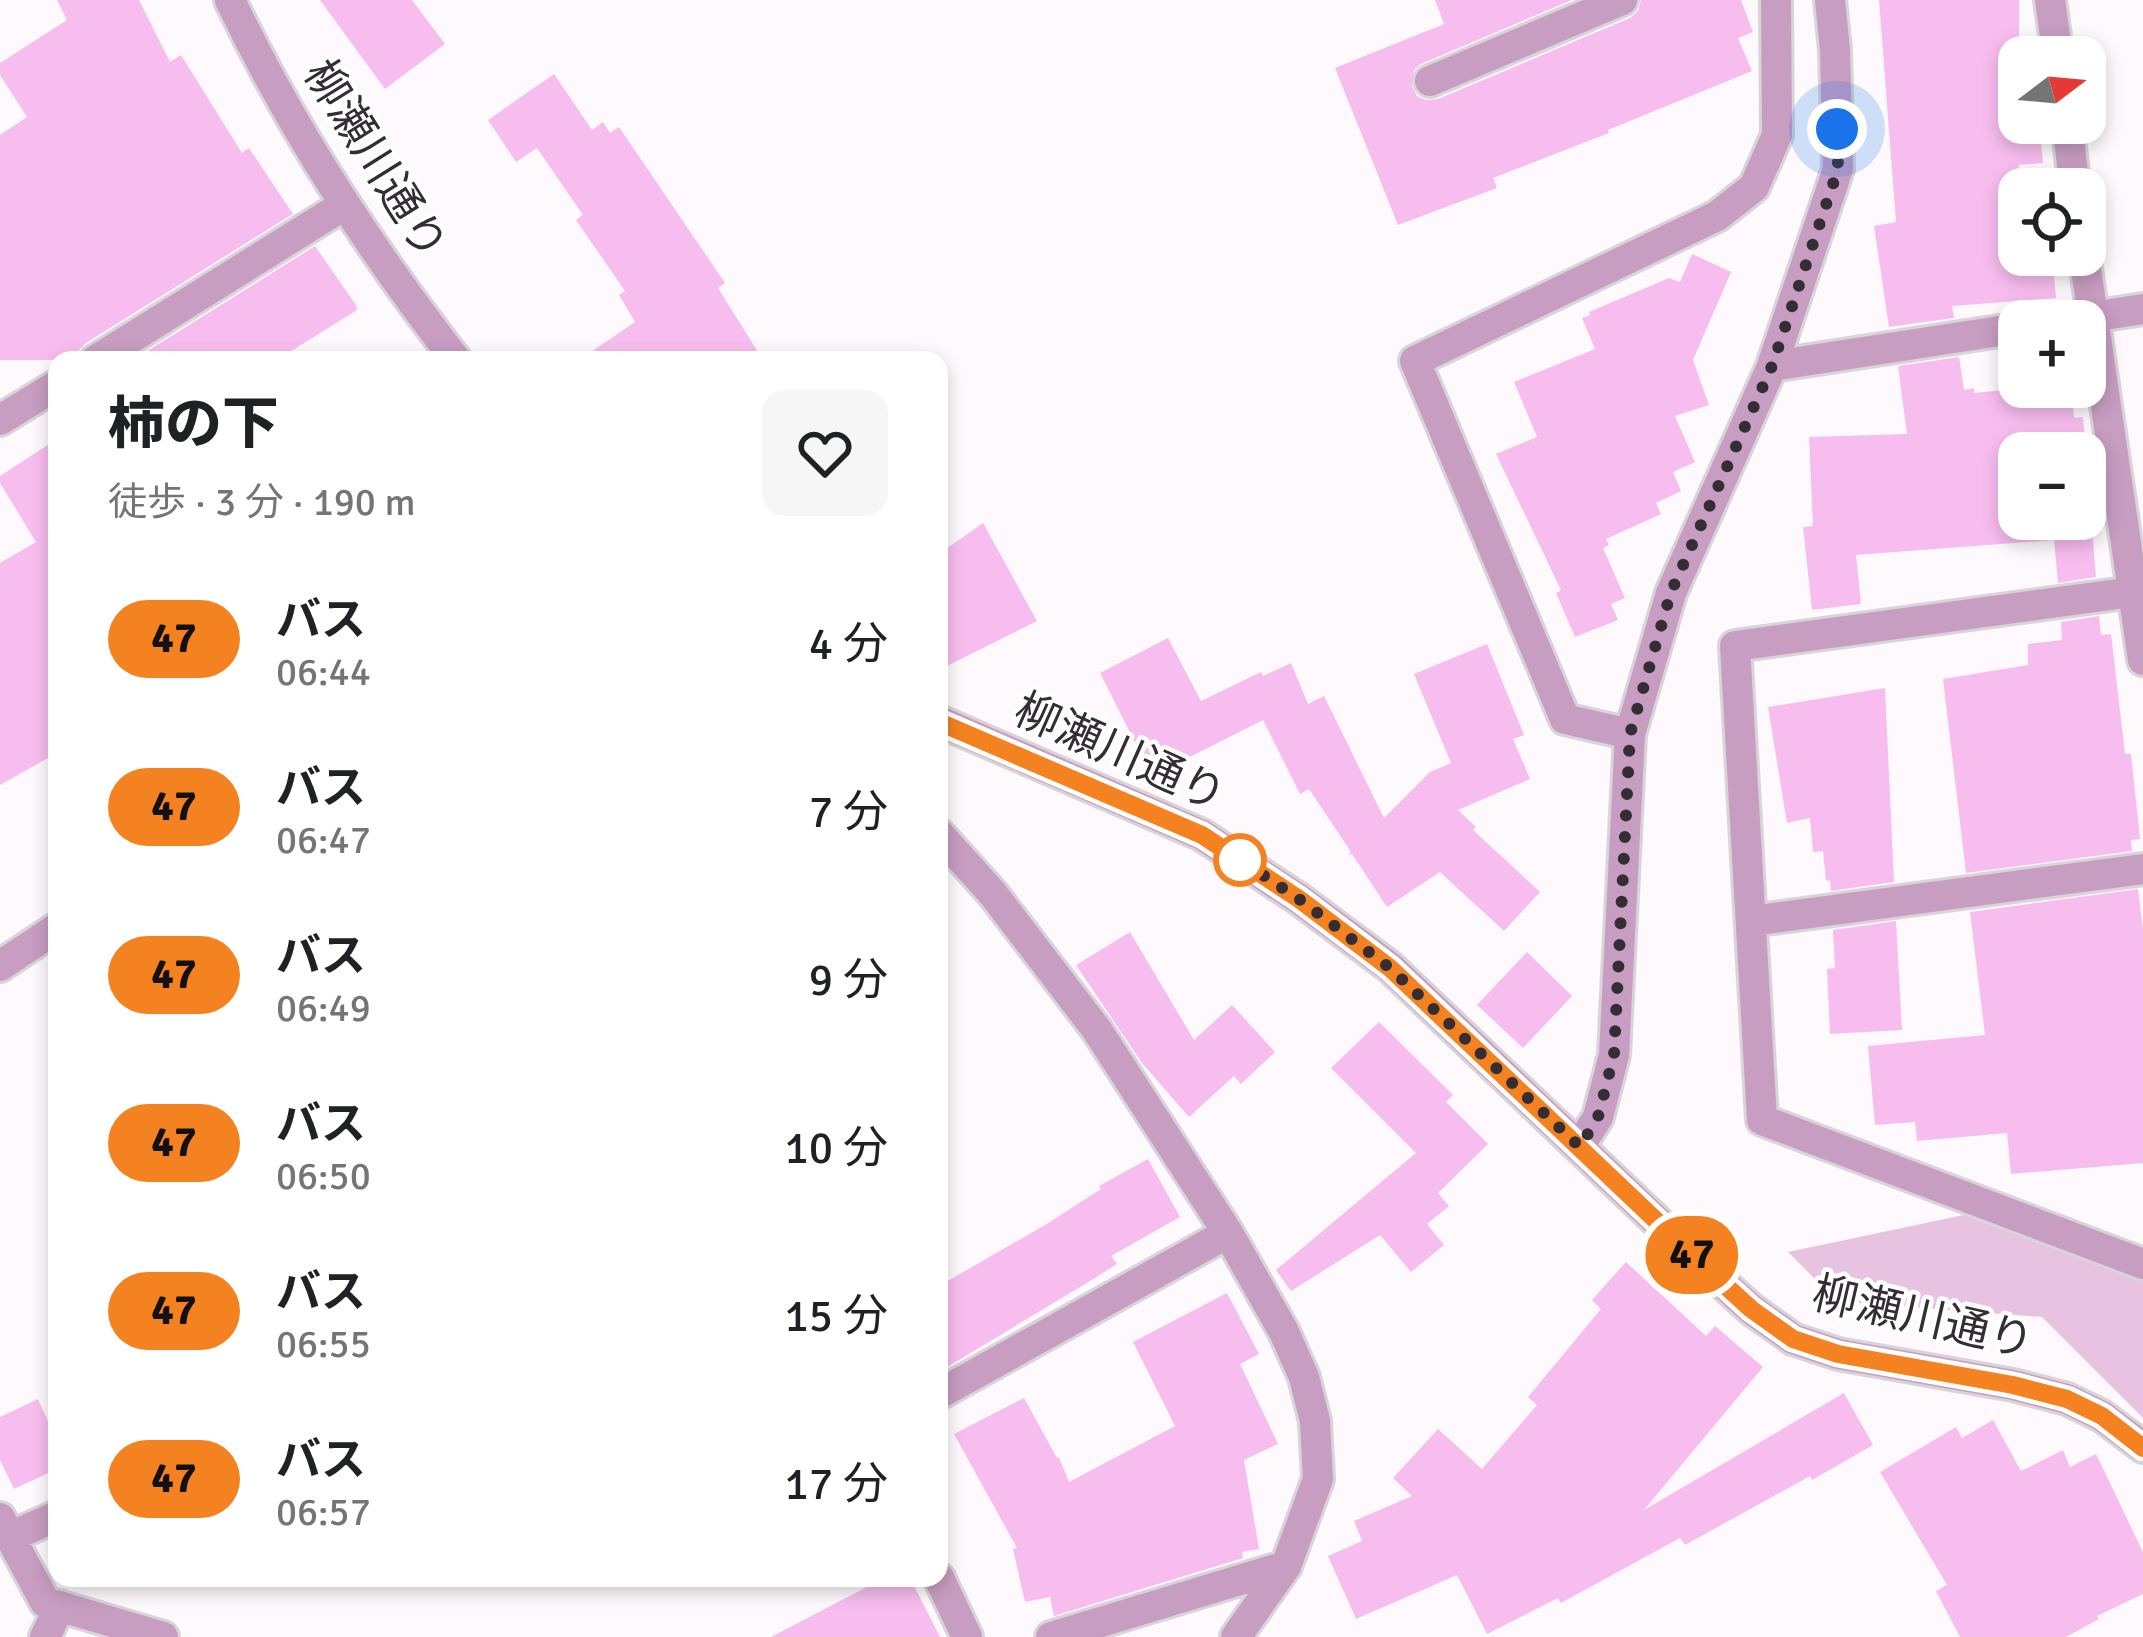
<!DOCTYPE html>
<html lang="ja">
<meta charset="utf-8">
<style>
:root{--surface:#fff;--page:#f6f6f6;--text:#202124;--muted:#757577}
body{margin:0;font-family:Signika,"Noto Sans JP",sans-serif;background:var(--page);color:var(--text);height:100vh;display:flex;flex-direction:column;font-size:45px;white-space:nowrap}
*{box-sizing:border-box;margin:0}
p{font-size:39px;color:var(--muted)}
.icon{flex:none;width:66px;height:66px;fill:none;stroke:currentColor;stroke-width:2;stroke-linecap:round;stroke-linejoin:round}
.map{position:relative;flex:1;overflow:hidden}
.drawer{position:absolute;left:48px;top:351px;width:900px;height:1236px;display:flex;flex-direction:column;background:var(--surface);border-radius:24px;box-shadow:0 6px 18px #0003}
.drawer>*{flex:none}
.badge{padding:0 24px;border-radius:39px;font-size:42px;line-height:78px}
.needle{width:78px;rotate:74deg}
.tools{position:absolute;left:1998px;top:36px;display:grid;gap:24px}
.tools a{display:grid;place-items:center;width:108px;height:108px;border-radius:24px;background:var(--surface);box-shadow:0 6px 18px #0003;font-size:60px}
.you{position:absolute;width:60px;height:60px;margin:-30px;border:9px solid #fff;border-radius:50%;background:#1a73e8;box-shadow:0 0 0 18px #1a73e833}
.map>.badge{position:absolute;translate:-50% -50%;box-shadow:0 0 0 6px #fff}
.round{display:grid;place-items:center;flex:none;width:126px;height:126px;border-radius:24px;background:var(--page)}
.head{display:flex;align-items:center;justify-content:space-between;height:204px;padding:0 60px}
h1{font-size:57px;font-weight:800;line-height:90px}
ul{padding:0;list-style:none}
li{display:flex;align-items:center;gap:36px;height:168px;padding:0 60px}
li div{flex:1}
li b{display:block;font-size:45px}
li em{font-style:normal}
li .badge{min-width:132px;font-weight:700;text-align:center}
.map>svg:first-child{display:block}
.green{fill:#e7c3e1}
.building{fill:#f8bdef;fill-rule:evenodd}
.lines{fill:none;stroke-linecap:round;stroke-linejoin:round}
.minor-casing{stroke:#d9d4d9;stroke-width:36}
.minor{stroke:#c79dc1;stroke-width:30}
.line-casing{stroke:#fff;stroke-width:27}
.line{stroke:#f58220;stroke-width:18}
.walk{stroke:#342d33;stroke-width:12;stroke-dasharray:0 21.6}
.stop-dot{fill:#fff;stroke:#f58220;stroke-width:6}
.labels{text-anchor:middle;dominant-baseline:central;stroke-width:9;stroke-linejoin:round;paint-order:stroke}
.street-label{font-size:45px;fill:#342d33;stroke:#fff}
</style>
<div class="map">
<svg width="2143" height="1637" viewBox="0 0 2143 1637">
<rect width="100%" height="100%" fill="#fdf9fd"/>
<path class="green" d="M1992,1209L2143,1272V1418L2042,1317L1837,1301L1788,1252Z"/>
<path class="building" d="M57,0H139L170,62L181,55L242,153L249,148L293,214L86,343L79,350L77,360H0V135L27,117L0,75V63L67,20Z
M320,0H412L445,44L385,89Z
M1435,0H1572L1421,64L1414,70L1412,87L1417,96L1426,100L1438,99L1630,18L1638,11L1641,0H1741L1753,32L1738,38L1752,71L1608,130L1609,133L1493,178L1497,188L1398,225L1335,68L1444,24Z
M1879,0H2019V123H2039L2043,163L2019,165V255H2052L2056,298L1952,306L1954,318L1889,327L1874,226L1896,222Z
M554,74L592,130L603,122L610,133L619,127L725,283L718,288L763,360H579L635,322L619,295L625,291L576,220L583,215L537,148L516,162L488,120Z
M315,246L356,305L357,310L277,360H133Z
M1692,254L1731,272L1693,360L1709,405L1675,416L1695,462L1673,472L1681,491L1656,503L1661,514L1606,539L1609,545L1603,548L1625,598L1611,604L1618,620L1575,637L1556,593L1561,590L1496,454L1537,437L1514,382L1595,349L1582,318L1590,315L1589,312L1669,278L1680,282Z
M1959,357L1964,390L1974,388V393L2034,387H2071L2074,418L2083,417L2096,577L2058,583L2054,540L1856,555L1861,604L1812,610L1803,527L1813,526L1809,437L1907,434L1898,366ZM2019,453H2085V519H2019Z
M57,439V753L0,785V563L36,542L0,483V476Z
M983,523L1037,621L939,670V554Z
M2099,616L2101,635L2111,634L2125,754H2131L2140,839L2131,840L2132,851L1966,873L1943,679L2028,665V644L2062,640L2061,622Z
M1168,638L1201,701L1261,672L1263,676L1291,663L1308,704L1324,696L1384,818L1430,772L1451,763L1414,674L1487,644L1524,735L1513,739L1530,779L1458,810L1476,827L1473,830L1540,892L1504,931L1440,872L1387,907L1352,854L1348,855L1351,852L1309,789L1300,794L1263,720L1152,776L1100,673Z
M1885,688L1894,882L1831,891L1830,880L1826,881L1823,851L1813,852L1810,818L1787,823L1768,707Z
M2138,889L2143,929V1163L2011,1174L2007,1133L1917,1141L1915,1122L1875,1125L1868,1046L1985,1035L1970,912Z
M1896,921L1902,1030L1830,1034L1827,969L1835,968L1833,930Z
M1130,932L1194,1040L1232,1005L1275,1052L1241,1084L1234,1076L1189,1117L1142,1063L1076,965Z
M1527,952L1572,996L1523,1048L1477,1005Z
M1379,1022L1453,1095L1446,1102L1488,1144L1438,1193L1449,1206L1427,1224L1444,1245L1411,1272L1380,1235L1291,1291L1276,1270L1416,1153L1331,1068Z
M1148,1159L1180,1217L1111,1256L1117,1264L1090,1281L939,1372V1286L1045,1225L1101,1189L1099,1186Z
M1626,1262L1706,1336L1715,1326L1763,1367L1644,1510L1844,1393L1873,1445L1812,1480L1810,1476L1685,1545L1680,1538L1561,1603L1558,1598L1487,1634L1457,1575L1356,1619L1328,1556L1362,1541L1354,1521L1412,1496L1393,1478L1438,1429L1482,1469L1537,1405L1528,1397L1601,1309L1592,1300Z
M1227,1293L1259,1354L1240,1364L1278,1444L1244,1460L1259,1549L1242,1552L1243,1558L1054,1616L1050,1597L1025,1602L1013,1549L1017,1548L954,1434L1024,1398L1057,1458L1059,1457L1069,1482L1175,1426L1133,1342Z
M38,1399L57,1441V1469L14,1489L0,1460V1417Z
M1993,1420L2021,1471L2063,1450L2070,1467L2096,1454L2143,1552V1594L2097,1616L2099,1619L2066,1637H1960L1936,1591L1947,1585L1880,1472L1956,1427L1962,1438Z
M884,1578H910L940,1637H771Z"/>
<g class="lines">
<g class="minor-casing">
<path id="minor" d="M230,0C291,128 369,248 456,360
M2050,0L2058,57
M1430,81L1622,0
M2067,123L2075,189
M2084,255L2143,660
M2065,321L2143,309
M96,360L344,205
M1772,366L2019,328
M0,420L57,385
M2133,592L1735,646L1762,1120L2143,1264
M939,721L1202,835L1299,899L1390,967L1704,1266L1751,1309L1793,1339L1838,1354L2013,1385L2067,1399L2102,1416L2143,1447
M1630,734L1565,719L1415,361L1717,216L1754,187L1777,135L1776,0
M939,834L993,894L1097,1030L1228,1233L1284,1332L1304,1377L1315,1421L1318,1479L1286,1566L1236,1637
M1751,921L2143,869
M0,966L57,928
M1579,1147L1598,1117L1614,1055L1630,734L1671,593L1772,366L1838,169L1835,50L1830,0
M939,1394L1228,1233
M0,1518L45,1602L163,1637
M10,1537L57,1516
M939,1578L967,1637
M45,1637L60,1606
M1051,1637L1286,1566"/>
</g>
<use href="#minor" class="minor"/>
</g>
<g class="lines">
<g class="line-casing">
<path id="line" d="M939,722L1202,835L1299,899L1390,968L1704,1266L1751,1309L1793,1339L1838,1354L2013,1385L2067,1399L2102,1416L2143,1448"/>
</g>
<use href="#line" class="line"/>
<path class="walk" d="M1240,860L1234,856L1299,899L1390,968L1580,1147L1598,1117L1614,1055L1630,734L1671,592L1772,366L1838,169L1837,129"/>
</g>
<circle class="stop-dot" cx="1240" cy="860" r="24"/>
<g class="labels">
<g class="street-label">
<text transform="translate(375 160) rotate(58)">柳瀬川通り</text>
<text transform="translate(1120 753) rotate(24)">柳瀬川通り</text>
<text transform="translate(1923 1318) rotate(13)">柳瀬川通り</text>
</g>
</g>
</svg>
<div class="tools">
<a><svg class="needle" viewBox="-14 -14 28 28"><path d="M0-13l5 13h-10z" fill="#e53935"/><path d="M0 13l5-13h-10z" fill="#757577"/></svg></a>
<a><svg class="icon" aria-label="locate" viewBox="0 0 24 24"><circle cx="12" cy="12" r="6"/><path d="M12 2v4M12 18v4M2 12h4M18 12h4"/></svg></a>
<a>+</a>
<a>−</a>
</div>
<div class="you" style="left:1837px;top:129px"></div>
<b class="badge" style="left:1692px;top:1255px;background:#f58220;color:#111">47</b>
<section class="drawer">
<div class="head"><div><h1>柿の下</h1><p>徒歩 · 3 分 · 190 m</p></div><a class="round"><svg class="icon" aria-label="heart" viewBox="0 0 24 24"><path d="M12 20l-8-8c-3-5 5-10 8-4 3-6 11-1 8 4z"/></svg></a></div>
<ul>
<li><span class="badge" style="background:#f58220;color:#111">47</span><div><b>バス</b><p>06:44</p></div><em>4 分</em></li>
<li><span class="badge" style="background:#f58220;color:#111">47</span><div><b>バス</b><p>06:47</p></div><em>7 分</em></li>
<li><span class="badge" style="background:#f58220;color:#111">47</span><div><b>バス</b><p>06:49</p></div><em>9 分</em></li>
<li><span class="badge" style="background:#f58220;color:#111">47</span><div><b>バス</b><p>06:50</p></div><em>10 分</em></li>
<li><span class="badge" style="background:#f58220;color:#111">47</span><div><b>バス</b><p>06:55</p></div><em>15 分</em></li>
<li><span class="badge" style="background:#f58220;color:#111">47</span><div><b>バス</b><p>06:57</p></div><em>17 分</em></li>
</ul>
</section>
</div>
